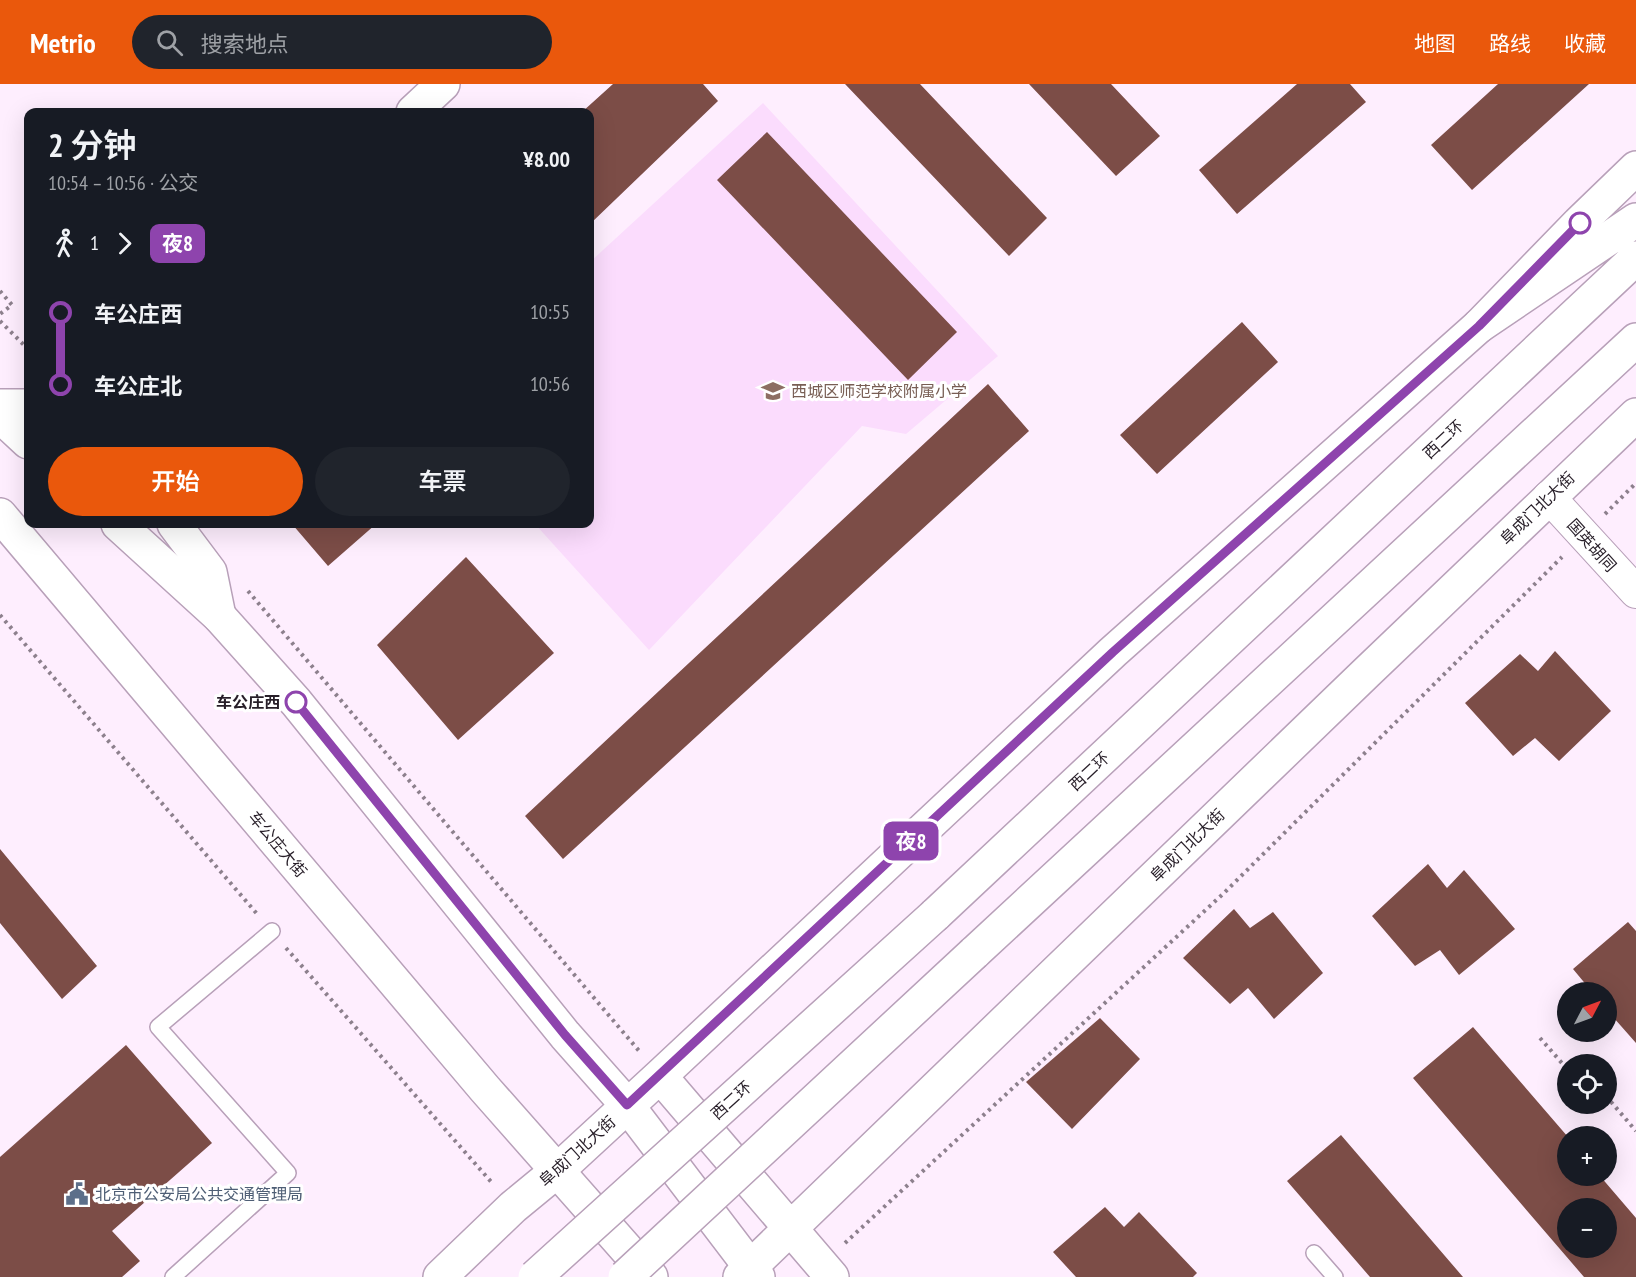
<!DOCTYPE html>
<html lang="zh">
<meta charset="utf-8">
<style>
:root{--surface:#171b24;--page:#20242c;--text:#f1f3f6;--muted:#9ea1a6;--accent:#ea580c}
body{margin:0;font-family:"PT Sans Narrow","Noto Sans SC",sans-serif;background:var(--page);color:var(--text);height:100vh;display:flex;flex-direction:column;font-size:22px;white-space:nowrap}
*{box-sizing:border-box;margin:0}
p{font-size:20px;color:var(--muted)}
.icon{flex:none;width:33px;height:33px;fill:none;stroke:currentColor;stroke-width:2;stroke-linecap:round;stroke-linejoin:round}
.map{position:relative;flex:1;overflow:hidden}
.side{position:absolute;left:24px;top:24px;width:570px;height:420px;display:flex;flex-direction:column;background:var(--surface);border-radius:12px;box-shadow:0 6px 24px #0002}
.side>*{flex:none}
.badge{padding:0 12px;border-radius:9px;font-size:21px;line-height:39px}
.needle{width:39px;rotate:49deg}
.tools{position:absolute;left:1557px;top:898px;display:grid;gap:12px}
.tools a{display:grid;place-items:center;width:60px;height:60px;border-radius:50%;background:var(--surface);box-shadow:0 6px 24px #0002;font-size:30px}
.map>.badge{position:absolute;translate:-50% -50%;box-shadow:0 0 0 3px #fff}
.legs{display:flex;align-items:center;gap:9px;height:66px;padding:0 24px;font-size:20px}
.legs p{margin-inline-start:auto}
.overview{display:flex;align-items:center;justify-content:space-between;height:102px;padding:0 24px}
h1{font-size:33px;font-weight:600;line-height:45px}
.button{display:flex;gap:12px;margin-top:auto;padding:12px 24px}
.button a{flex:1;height:69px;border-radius:36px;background:var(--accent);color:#fff;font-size:24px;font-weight:600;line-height:69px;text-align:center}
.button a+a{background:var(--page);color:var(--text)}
ul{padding:0 24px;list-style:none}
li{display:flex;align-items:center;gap:21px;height:72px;font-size:22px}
li i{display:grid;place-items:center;width:9px;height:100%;margin:0 8px;background:currentColor}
li i::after{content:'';width:15px;height:15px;margin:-8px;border:4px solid;border-radius:50%;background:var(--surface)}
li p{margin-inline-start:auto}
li:first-child i{background:linear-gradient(#0000 50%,currentColor 0)}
li:last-child i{background:linear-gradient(currentColor 50%,#0000 0)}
header{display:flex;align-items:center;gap:36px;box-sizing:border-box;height:84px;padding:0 30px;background:var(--accent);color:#fff}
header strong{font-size:28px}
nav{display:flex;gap:33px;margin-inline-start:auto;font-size:21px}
.search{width:420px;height:54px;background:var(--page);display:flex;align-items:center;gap:15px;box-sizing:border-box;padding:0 21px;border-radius:33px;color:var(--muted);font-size:22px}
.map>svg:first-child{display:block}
.built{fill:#fbdcfd}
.building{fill:#7c4d47;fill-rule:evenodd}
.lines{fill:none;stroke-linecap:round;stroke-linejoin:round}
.lane-casing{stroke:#b8a0b9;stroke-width:18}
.street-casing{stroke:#b8a0b9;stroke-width:34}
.secondary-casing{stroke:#b8a0b9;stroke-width:36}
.primary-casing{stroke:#b8a0b9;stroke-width:36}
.highway-casing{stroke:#b8a0b9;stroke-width:36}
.path{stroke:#8d808d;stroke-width:4;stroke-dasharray:3 4.5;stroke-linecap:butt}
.lane{stroke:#fff;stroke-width:15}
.street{stroke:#fff;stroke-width:32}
.secondary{stroke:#fff;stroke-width:33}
.primary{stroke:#fff;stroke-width:33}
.highway{stroke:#fff;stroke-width:33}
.highway-bridge-casing{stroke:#b8a0b9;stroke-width:36;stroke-linecap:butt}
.highway-bridge{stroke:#fff;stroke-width:33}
.line-1-casing{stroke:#fff;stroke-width:14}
.line-1{stroke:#8e44ad;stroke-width:9}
.stop-1-dot{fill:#fff;stroke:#8e44ad;stroke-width:3}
.labels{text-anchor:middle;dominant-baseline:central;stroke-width:6;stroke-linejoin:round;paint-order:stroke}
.education-label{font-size:16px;fill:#785e54;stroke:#fff;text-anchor:start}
.street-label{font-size:16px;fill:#271e28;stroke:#fff}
.stop-label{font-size:16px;font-weight:bold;fill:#271e28;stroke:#fff;text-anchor:end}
.service-label{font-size:16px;fill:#4e5e75;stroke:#fff;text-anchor:start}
</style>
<header>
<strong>Metrio</strong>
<div class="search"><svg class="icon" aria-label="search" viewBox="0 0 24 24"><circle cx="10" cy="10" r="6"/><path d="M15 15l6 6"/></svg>搜索地点</div>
<nav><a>地图</a><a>路线</a><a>收藏</a></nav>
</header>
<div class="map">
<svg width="1636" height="1193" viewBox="0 0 1636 1193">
<rect width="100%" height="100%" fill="#feeefe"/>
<path class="built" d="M763,19L998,272L906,350L862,342L649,566L535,440H590V178Z"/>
<path class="building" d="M613,0H703L718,17L590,140V28H582Z
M845,0H920L1047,134L1009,172Z
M1029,0H1111L1160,52L1116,92Z
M1297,0H1350L1366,18L1237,130L1199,86Z
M1498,0H1589L1472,106L1431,61Z
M767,48L957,248L908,296L717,96Z
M1242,238L1278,278L1157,390L1120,351Z
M988,300L1029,347L563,775L525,732Z
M292,440H376L328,482Z
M466,473L554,569L458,656L377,561Z
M1555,567L1611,627L1559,677L1535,654L1513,672L1465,619L1520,570L1538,587Z
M0,765L97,882L62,915L0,839Z
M1428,780L1447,804L1464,786L1515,845L1459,891L1440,866L1415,882L1372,832Z
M1234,825L1250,844L1273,828L1323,889L1274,935L1248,904L1230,920L1183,874Z
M1628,838L1636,847V959L1606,925V909H1593L1573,885Z
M1100,934L1140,975L1072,1045L1026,998Z
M1473,943L1568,1053V1092H1600L1636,1134V1193H1584L1413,994ZM1568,1125H1606V1164H1568Z
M126,961L212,1059L112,1147L140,1177L122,1193H0V1073Z
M1341,1051L1463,1193H1370L1287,1097Z
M1105,1123L1124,1143L1139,1128L1197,1189L1193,1193H1076L1053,1168Z"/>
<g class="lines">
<g class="lane-casing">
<path id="lane" d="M1314,1169L1335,1193
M173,1193L288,1089L158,943L272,847"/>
</g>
<g class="street-casing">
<path id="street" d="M1549,413L1636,508"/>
</g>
<g class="secondary-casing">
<path id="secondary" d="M413,28L443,0
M0,322H28
M174,440L210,488L219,532
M660,992L832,1193
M440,1193L513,1123L558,1086L660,992L1113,568L1479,242L1579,139L1636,84
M740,1193L1366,589L1636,331"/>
</g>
<g class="primary-casing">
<path id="primary" d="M0,332L28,358
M0,431L485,1005L651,1193
M118,440L219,532L296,618L565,951L627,1021L758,1193"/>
</g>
<g class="highway-casing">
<path id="highway" d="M1479,242L1636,136
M935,831L1636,174
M974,869L1636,256"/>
</g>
<path class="path" d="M0,207L12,221L0,230
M0,237L28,265
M1605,430L1636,399
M248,507L640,968
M0,531L258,831
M286,864L493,1100
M1540,954L1568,986
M1606,1012L1636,1047
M845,1159L1224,809L1562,473"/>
<use href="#lane" class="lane"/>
<use href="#street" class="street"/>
<use href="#secondary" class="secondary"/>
<use href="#primary" class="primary"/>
<use href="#highway" class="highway"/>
<g class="highway-bridge-casing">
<path id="highway-bridge" d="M535,1193L935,831
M625,1193L974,869"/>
</g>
<use href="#highway-bridge" class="highway-bridge"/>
</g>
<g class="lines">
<g class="line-1-casing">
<path id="line-1" d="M296,618L565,951L627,1021L1113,568L1479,242L1580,139"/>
</g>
<use href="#line-1" class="line-1"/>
</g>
<defs>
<g id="school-bare" transform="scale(1.8)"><path d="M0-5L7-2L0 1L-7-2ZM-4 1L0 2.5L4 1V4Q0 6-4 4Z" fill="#8d6e63" stroke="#fff" stroke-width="2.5" paint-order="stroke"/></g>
<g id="civic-bare" transform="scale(1.8)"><path d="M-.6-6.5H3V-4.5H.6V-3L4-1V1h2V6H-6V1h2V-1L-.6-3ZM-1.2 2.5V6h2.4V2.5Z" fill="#5c6f8a" stroke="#fff" stroke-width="2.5" paint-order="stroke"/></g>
</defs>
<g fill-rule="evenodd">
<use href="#school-bare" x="773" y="307"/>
<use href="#civic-bare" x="77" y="1110"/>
</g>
<g class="stop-1-dot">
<circle cx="1580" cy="139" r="10"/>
<circle cx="296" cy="618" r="10"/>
</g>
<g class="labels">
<g class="education-label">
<text x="791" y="307">西城区师范学校附属小学</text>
</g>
<g class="street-label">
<text transform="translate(1443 355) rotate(-43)">西二环</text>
<text transform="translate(1537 424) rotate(-44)">阜成门北大街</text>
<text transform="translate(1592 461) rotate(48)">国英胡同</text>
<text transform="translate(1089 687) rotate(-43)">西二环</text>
<text transform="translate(278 760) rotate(50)">车公庄大街</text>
<text transform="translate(1187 761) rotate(-44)">阜成门北大街</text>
<text transform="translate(731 1016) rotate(-42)">西二环</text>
<text transform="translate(577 1067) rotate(-42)">阜成门北大街</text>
</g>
<g class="stop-label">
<text x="280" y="618">车公庄西</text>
</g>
<g class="service-label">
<text x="95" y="1110">北京市公安局公共交通管理局</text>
</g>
</g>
</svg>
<div class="tools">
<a><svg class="needle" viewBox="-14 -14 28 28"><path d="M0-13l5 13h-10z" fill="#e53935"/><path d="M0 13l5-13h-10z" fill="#9ea1a6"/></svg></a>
<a><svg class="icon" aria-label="locate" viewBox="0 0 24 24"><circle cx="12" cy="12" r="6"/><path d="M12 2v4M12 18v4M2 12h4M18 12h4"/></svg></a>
<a>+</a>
<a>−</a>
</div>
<b class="badge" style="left:911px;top:757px;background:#8e44ad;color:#fff">夜8</b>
<section class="side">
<div class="overview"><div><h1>2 分钟</h1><p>10:54 – 10:56 · 公交</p></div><b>¥8.00</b></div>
<div class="legs"><svg class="icon" aria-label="walk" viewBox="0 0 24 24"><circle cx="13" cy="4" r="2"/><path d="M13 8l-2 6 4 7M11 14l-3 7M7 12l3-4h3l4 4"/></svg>1<svg class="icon" aria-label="forward" viewBox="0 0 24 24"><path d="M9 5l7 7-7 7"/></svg><b class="badge" style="background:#8e44ad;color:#fff">夜8</b></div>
<ul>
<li><i style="color:#8e44ad"></i><b>车公庄西</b><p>10:55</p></li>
<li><i style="color:#8e44ad"></i><b>车公庄北</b><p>10:56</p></li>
</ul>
<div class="button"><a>开始</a><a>车票</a></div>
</section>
</div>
